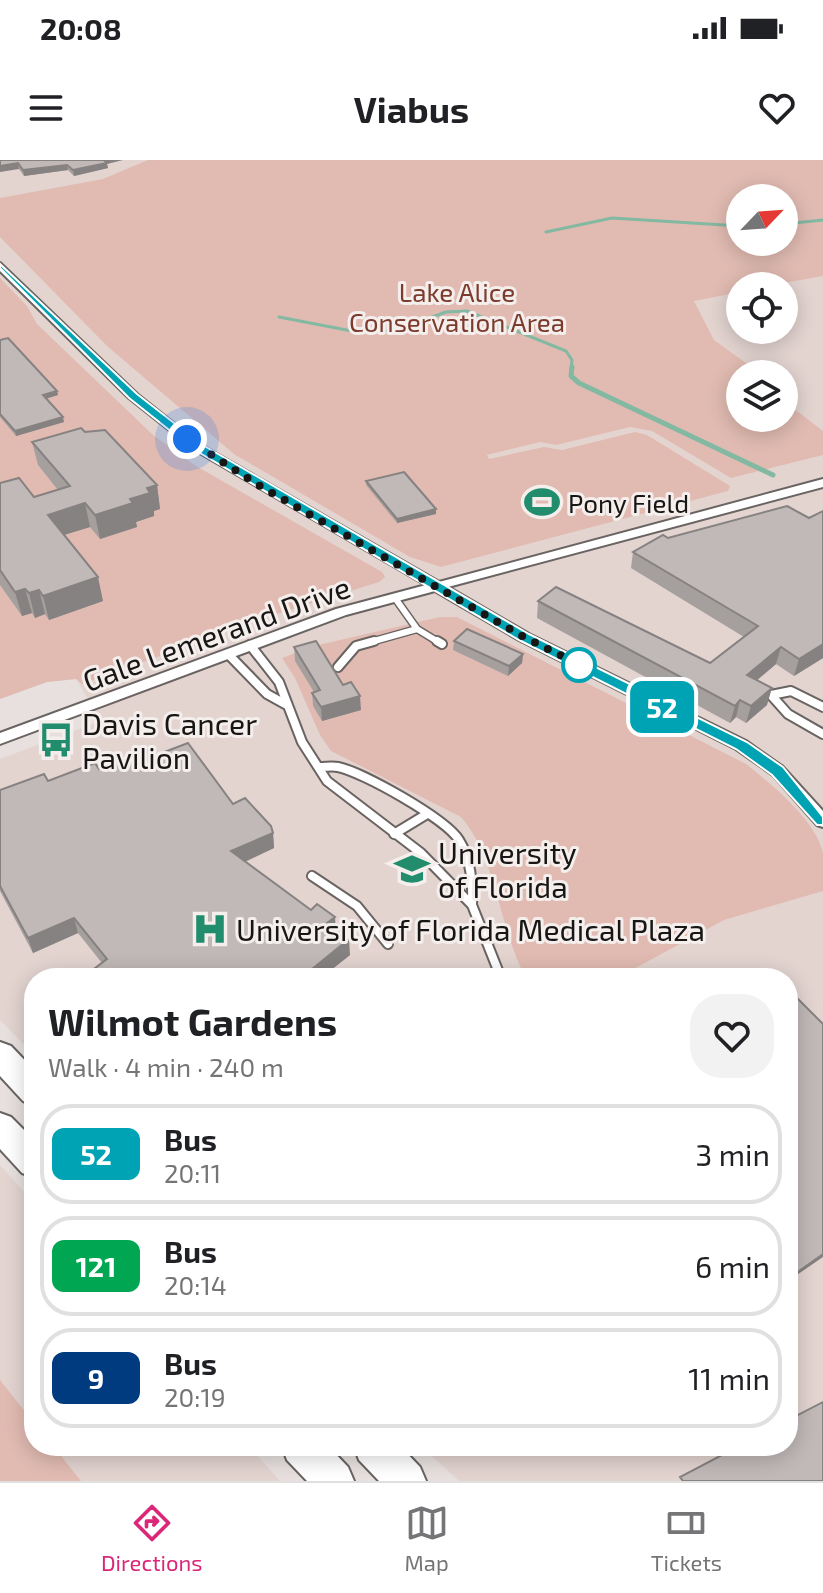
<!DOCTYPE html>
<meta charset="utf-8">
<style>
:root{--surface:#fff;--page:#f2f2f2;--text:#202124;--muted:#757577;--line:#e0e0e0;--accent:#db2777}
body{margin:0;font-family:"Exo 2",sans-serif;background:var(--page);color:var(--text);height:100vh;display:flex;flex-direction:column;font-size:30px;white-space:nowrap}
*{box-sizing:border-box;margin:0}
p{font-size:26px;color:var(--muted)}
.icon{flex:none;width:44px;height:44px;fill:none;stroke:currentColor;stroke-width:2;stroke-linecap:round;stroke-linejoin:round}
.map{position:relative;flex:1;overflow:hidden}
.panel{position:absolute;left:24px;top:808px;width:774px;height:488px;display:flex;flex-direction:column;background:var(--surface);border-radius:32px;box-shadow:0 4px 20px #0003}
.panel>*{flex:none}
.badge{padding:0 16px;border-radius:12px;font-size:28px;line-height:52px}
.needle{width:52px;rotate:65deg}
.controls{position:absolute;left:726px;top:24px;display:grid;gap:16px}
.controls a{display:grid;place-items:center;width:72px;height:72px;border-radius:50%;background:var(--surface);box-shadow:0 4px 20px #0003;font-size:40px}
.you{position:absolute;width:40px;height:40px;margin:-20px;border:6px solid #fff;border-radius:50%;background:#1a73e8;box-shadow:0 0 0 12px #1a73e833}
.map>.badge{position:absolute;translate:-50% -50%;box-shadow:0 0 0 4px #fff}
.round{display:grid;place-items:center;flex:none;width:84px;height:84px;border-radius:32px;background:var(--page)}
.head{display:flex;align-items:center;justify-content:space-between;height:136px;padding:0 24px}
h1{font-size:38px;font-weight:700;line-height:60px}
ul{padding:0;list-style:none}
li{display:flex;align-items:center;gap:24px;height:100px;margin:0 16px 12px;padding:0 8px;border:4px solid var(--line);border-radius:32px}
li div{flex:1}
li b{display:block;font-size:30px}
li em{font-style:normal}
li .badge{min-width:88px;font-weight:700;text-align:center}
.status{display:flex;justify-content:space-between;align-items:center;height:56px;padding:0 40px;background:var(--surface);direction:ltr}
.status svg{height:22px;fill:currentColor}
header{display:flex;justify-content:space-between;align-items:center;height:104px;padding:0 24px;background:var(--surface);font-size:36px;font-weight:700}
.tab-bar{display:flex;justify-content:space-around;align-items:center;height:112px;border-top:2px solid var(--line);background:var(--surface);font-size:22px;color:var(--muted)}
.tab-bar a{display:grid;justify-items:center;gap:4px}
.tab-bar .active{color:var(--accent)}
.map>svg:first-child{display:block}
.built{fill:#e3d4d0;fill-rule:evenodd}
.green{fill:#e1bbb2;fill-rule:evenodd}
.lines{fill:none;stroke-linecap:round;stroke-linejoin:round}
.stream-far1{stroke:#83b8a2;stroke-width:3}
.stream{stroke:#83b8a2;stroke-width:5}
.lane-far1-casing{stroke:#696462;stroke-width:9}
.lane-casing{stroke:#696462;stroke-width:12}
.street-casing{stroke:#696462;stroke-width:4}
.primary-casing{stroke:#696462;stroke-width:4}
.lane-far1{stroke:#fff;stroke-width:6}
.lane{stroke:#fff;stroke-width:8}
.street{fill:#fff;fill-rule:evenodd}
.primary{fill:#fff;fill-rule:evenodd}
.wall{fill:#a59f9e}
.shaded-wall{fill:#868281}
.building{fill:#c0b9b8;stroke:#868281;stroke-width:2}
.line{fill:#00a3b4;stroke:#fff;stroke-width:2}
.walk{stroke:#181515;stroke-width:8;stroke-dasharray:0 14.4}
.stop-dot{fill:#fff;stroke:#00a3b4;stroke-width:4}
.labels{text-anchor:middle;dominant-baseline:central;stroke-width:6;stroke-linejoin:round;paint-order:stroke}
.far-park-label{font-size:26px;fill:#7c3b2d;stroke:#f4eeec}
.far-poi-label{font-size:26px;fill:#181515;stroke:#f4eeec;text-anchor:start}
.street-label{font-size:30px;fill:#181515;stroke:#f4eeec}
.poi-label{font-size:30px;fill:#181515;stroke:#f4eeec;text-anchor:start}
</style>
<div class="status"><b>20:08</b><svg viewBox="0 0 49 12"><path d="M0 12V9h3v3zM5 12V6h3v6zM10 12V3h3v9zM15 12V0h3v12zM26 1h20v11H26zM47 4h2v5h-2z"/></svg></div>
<header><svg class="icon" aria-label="menu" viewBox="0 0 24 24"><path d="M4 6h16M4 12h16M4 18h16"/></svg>Viabus<svg class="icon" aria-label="heart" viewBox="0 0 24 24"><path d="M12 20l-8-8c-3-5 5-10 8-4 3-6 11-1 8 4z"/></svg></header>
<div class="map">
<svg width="823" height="1321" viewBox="0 0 823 1321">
<rect width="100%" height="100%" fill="#e7e0df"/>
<path class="built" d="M0,0H823V1321H459L421,1286H788V818H34V895L0,860V599L101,561L76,519L47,522L0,539ZM740,38H784V82H740ZM740,126H784V170H740ZM740,214H784V258H740Z
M0,1005L34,1043V1286H249L280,1321H0Z"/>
<path class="green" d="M148,0H823V116L767,126H740V132L694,141L714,180L750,206L741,208L748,214H740V258H784V241L823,271V295L731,318L652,271L630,267L556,285L540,282L487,295L489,299L544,287L562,290L635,272L647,275L730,326L728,331L441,407L410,397L234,294L107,186L0,77V38L103,19ZM740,38H784V82H740Z
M0,118L27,146L37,164L153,275L196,306L382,412L385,417L379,422L274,455L82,524L76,519L47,522L0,539Z
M440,457H457L746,604C771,624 816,660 823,693C823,704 823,719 823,731L724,760L617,818H526C498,767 498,700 461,657L331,591L320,575L295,518L282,498L314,486Z
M0,1220L34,1263V1286H53L81,1321H0Z"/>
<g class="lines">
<path class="stream-far1" d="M784,64L823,60
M546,72L612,58L740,66
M279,157L357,172L396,170L446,152L467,151L566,191L572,200L571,209"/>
<path class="stream" d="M572,207L571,216L579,223L773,315"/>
<g class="lane-far1-casing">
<path id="lane-far1" d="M395,438L417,469L440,483
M367,483L417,469"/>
</g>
<g class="lane-casing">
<path id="lane" d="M437,481L442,484
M250,485L279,522L302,582L327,621L421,693L472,745L501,818
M228,494L267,534L285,544
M338,507L356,486L374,481
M823,547L791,531L771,535L788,554L823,574
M320,607C326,607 333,606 338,607C363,612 446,659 459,680C471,699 473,722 472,745
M394,674L427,654
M312,716L357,746L388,784"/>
</g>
<g class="street-casing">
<path id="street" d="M0,103L137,234L201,285L439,422L823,319V327L448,427L529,474L746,581L783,607L823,651V667L817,665L773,615L736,589L519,480L435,431L346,455L0,584V573L336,449L426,425L193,289L129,238L0,111Z"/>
</g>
<g class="primary-casing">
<path id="primary" d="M0,882L11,886L34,910V945L23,941L0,916Z
M0,953L11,957L34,980V1017L22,1013L0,989Z
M282,1286H328L348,1307L354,1321H307L287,1300Z
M354,1286H400L420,1307L426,1321H379L359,1300Z"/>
</g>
<use href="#lane-far1" class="lane-far1"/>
<use href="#lane" class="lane"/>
<use href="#street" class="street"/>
<use href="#primary" class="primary"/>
</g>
<path class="wall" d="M0,0L107,4L108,8L74,16L68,10L24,16L19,9Z
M0,180L57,231L58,235L46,239L64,262L16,276L0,257Z
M85,272L157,325L160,349L154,351V356L136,362L137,367L100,379L90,367L64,375L103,441L49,460L45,454L35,458L32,453L22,456L0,425V323L34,337L58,330L38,305L32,282Z
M366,321L436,354L397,363L366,325Z
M633,392L823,498L794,516L776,504L757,520L767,545L746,563L736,557L730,563L537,458L538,441L710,503L744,477L631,408Z
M454,481L523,494L522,503L508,516L453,490Z
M294,487L343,525L361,550L322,561L313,546L312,533L314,532L295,501Z
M154,596L233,644L273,673L274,688L245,702L336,770L350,795L321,818H82L102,803L78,773L33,793L0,731V630L48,621Z"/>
<path class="shaded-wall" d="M103,0H123L107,4L108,8L74,16L73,10Z
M18,3L19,9L0,12V6Z
M67,5L68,10L24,16L23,10Z
M57,231L58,235L44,239L43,235Z
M63,257L64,262L16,276L15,271Z
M157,325L160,349L154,351V356L136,362L137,367L100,379L95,355L130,339L147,328Z
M85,343L90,367L54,378L48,355Z
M436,349V354L397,363V359Z
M98,417L103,441L49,460L43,436Z
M25,429L32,453L22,456L15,432Z
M39,430L45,454L35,458L29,433Z
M823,484V498L794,516L799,499Z
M781,487L776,504L743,532L747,515Z
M523,494L522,503L508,516L509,506Z
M772,528L767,545L746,563L751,546Z
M360,536L361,550L322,561L321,547Z
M740,540L736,557L730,563L735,546Z
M273,673L274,688L233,707L231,691Z
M335,757L336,773L327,763Z
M74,758L78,773L33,793L28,778Z
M349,779L350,795L321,818H301Z
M823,1094V1097L788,1121V1119Z"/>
<path class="building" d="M0,0H104L107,3L73,10L67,5L23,10L18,3L0,6Z
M8,178L57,231L43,235L63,257L15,271L0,254V180Z
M81,268L85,272L105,270L157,325L147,328L150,333L130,339L133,343L95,355L85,343L48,355L98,417L43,436L39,430L29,433L25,429L15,432L0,410V323L19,318L34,337L70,326L32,282Z
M404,312L436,349L397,359L366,321Z
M787,346L809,358L823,351V484L799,499L781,487L747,515L772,528L751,546L740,540L735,546L538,441L556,427L710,503L758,466L633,392L663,375L668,378Z
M467,469L523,494L509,506L454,481Z
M316,481L343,525L351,522L360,536L321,547L312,533L320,530L294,487Z
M188,583L233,644L245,638L271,666L273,673L231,691L311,750L317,744L335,757L327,763L349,779L301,818H82L107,799L74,758L28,778L0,726V630L44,614L48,621L95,603L99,609L150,589L154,596Z
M788,829L823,864V1094L788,1119Z
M823,1242V1321H683L680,1317L739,1286H788V1260Z"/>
<path class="line" d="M0,104L137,234L201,284L529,474L747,582L783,607L823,657V665H817L772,615L736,589L519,480L193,289L129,238L0,108Z"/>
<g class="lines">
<path class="walk" d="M187,279L260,326L524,477L586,508L579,505"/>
</g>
<defs>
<g id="stadium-bare" transform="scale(2.76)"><path d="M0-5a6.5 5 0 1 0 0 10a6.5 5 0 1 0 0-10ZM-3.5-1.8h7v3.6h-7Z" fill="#218d6c" stroke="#f4eeec" stroke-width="2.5" paint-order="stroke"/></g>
<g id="bus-bare" transform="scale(2.76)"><path d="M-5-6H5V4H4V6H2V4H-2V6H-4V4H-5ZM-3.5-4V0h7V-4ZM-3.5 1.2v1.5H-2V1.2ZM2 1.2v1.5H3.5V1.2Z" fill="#218d6c" stroke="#f4eeec" stroke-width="2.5" paint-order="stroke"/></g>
<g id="university-bare" transform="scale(2.76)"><path d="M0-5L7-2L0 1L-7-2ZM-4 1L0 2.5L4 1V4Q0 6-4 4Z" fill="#218d6c" stroke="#f4eeec" stroke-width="2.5" paint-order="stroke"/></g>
<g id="hospital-bare" transform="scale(2.76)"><path d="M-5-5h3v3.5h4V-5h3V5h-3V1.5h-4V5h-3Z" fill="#218d6c" stroke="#f4eeec" stroke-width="2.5" paint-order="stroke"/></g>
</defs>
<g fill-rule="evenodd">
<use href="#stadium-bare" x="542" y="342"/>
<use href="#bus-bare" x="56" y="580"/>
<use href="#university-bare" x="412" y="709"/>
<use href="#hospital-bare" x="210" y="769"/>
</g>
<circle class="stop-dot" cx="579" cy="505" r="16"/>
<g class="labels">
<g class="far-park-label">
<text x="457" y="131">Lake Alice<tspan x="457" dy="30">Conservation Area</tspan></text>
</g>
<g class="far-poi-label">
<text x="568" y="342">Pony Field</text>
</g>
<g class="street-label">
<text transform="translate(216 473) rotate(-20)">Gale Lemerand Drive</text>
</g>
<g class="poi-label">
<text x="82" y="563">Davis Cancer<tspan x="82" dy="34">Pavilion</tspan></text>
<text x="438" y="692">University<tspan x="438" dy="34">of Florida</tspan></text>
<text x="236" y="769">University of Florida Medical Plaza</text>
</g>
</g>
</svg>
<div class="controls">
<a><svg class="needle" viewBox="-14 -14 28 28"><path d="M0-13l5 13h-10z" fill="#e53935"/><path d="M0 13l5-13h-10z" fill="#757577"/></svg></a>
<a><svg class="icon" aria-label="locate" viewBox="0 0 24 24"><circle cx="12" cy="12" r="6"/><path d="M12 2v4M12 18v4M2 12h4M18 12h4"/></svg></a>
<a><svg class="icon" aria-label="layers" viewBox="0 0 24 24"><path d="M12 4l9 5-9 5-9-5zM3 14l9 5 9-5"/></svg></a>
</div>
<div class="you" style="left:187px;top:279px"></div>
<b class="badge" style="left:662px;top:547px;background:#00a3b4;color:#fff">52</b>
<section class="panel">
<div class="head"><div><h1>Wilmot Gardens</h1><p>Walk · 4 min · 240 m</p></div><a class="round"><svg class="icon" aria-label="heart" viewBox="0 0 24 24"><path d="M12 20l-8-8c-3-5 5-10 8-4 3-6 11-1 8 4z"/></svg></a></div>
<ul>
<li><span class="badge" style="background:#00a3b4;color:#fff">52</span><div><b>Bus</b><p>20:11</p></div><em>3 min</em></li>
<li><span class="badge" style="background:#00a651;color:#fff">121</span><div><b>Bus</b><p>20:14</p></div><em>6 min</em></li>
<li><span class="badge" style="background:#003b80;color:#fff">9</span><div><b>Bus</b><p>20:19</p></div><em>11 min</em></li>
</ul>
</section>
</div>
<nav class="tab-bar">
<a class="active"><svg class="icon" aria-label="directions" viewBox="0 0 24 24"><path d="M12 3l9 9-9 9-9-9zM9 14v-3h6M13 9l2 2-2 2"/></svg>Directions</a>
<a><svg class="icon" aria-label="map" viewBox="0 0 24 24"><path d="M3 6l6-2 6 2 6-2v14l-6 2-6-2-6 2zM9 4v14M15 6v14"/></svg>Map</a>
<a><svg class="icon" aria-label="tickets" viewBox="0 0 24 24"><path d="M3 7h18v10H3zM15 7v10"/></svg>Tickets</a>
</nav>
